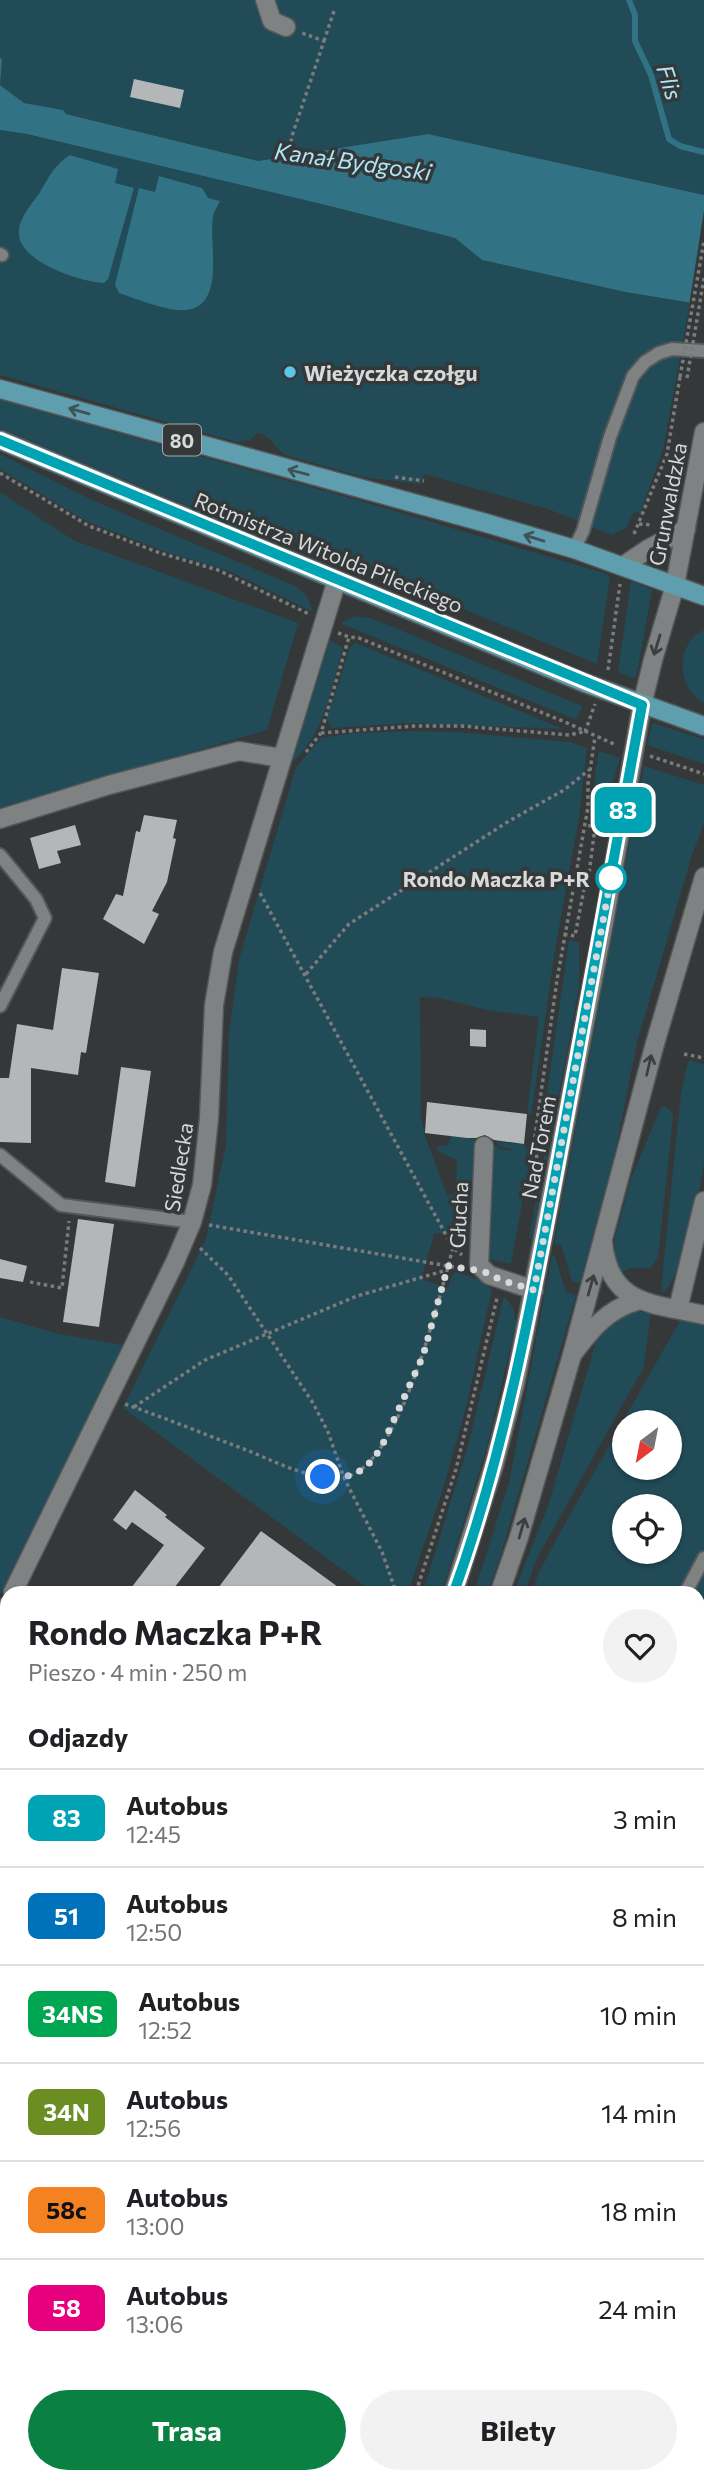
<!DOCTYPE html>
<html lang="pl">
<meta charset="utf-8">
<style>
:root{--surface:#fff;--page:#f2f2f2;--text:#202124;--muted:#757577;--line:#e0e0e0;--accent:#0b8043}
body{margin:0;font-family:Commissioner,sans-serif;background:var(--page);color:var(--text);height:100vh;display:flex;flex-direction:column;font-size:26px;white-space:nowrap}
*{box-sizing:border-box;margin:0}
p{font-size:23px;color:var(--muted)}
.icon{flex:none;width:38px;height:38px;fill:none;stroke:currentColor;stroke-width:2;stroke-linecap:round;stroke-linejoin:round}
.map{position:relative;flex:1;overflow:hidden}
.details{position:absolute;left:0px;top:1586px;width:705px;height:898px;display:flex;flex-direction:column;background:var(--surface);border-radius:21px 21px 0 0;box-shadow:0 2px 5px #0004}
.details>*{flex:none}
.badge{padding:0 14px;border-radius:10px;font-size:24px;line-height:46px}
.needle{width:46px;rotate:212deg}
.tools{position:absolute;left:612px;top:1410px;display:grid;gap:14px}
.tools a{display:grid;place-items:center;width:70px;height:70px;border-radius:50%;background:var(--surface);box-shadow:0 2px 5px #0004;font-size:35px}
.you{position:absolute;width:35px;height:35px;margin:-18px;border:5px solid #fff;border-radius:50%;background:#1a73e8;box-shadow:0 0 0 10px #1a73e833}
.map>.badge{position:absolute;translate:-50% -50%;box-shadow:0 0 0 4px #fff}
h2{padding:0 28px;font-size:26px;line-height:63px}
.round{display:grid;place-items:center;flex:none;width:74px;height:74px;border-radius:37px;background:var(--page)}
.overview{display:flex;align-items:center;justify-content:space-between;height:119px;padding:0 28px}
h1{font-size:33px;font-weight:700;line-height:52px}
.primary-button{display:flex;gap:14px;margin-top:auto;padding:14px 28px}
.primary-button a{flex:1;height:80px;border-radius:42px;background:var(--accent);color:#fff;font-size:28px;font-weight:700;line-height:80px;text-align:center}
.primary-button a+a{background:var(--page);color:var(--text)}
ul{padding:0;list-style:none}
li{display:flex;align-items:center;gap:21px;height:98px;padding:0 28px;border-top:2px solid var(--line)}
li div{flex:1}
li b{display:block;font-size:26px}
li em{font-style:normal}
li .badge{min-width:77px;font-weight:700;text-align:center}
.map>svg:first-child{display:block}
.green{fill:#214b57;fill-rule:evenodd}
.water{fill:#317285}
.pier{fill:#353839}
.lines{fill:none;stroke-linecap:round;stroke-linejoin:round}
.stream{stroke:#317285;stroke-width:6}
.building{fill:#b3b7b8}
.lane-casing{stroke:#545758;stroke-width:16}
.street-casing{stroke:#545758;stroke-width:21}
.secondary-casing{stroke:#545758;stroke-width:21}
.primary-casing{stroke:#545758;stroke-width:21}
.path{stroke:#797b7c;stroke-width:3.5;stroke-dasharray:3.5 3.5;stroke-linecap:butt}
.lane{stroke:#7e8283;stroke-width:12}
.street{stroke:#7e8283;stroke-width:18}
.secondary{stroke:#7e8283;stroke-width:18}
.primary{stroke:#5e9eaf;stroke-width:18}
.path-bridge{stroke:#797b7c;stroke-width:3.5;stroke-dasharray:3.5 3.5;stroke-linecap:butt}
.oneway{stroke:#3f5256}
.oneway2{stroke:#3c3f40}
.line-casing{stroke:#fff;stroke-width:16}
.line{stroke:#00a3b4;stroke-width:10}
.walk{stroke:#d8dada;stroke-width:7;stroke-dasharray:0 12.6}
.poi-dot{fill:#5bc8e7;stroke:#353839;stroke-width:2.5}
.stop-dot{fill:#fff;stroke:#00a3b4;stroke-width:3.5}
.labels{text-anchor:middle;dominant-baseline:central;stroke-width:7;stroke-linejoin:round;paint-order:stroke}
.shield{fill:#353839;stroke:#a7a9aa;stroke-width:2}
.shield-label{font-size:19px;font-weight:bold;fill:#d8dada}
.poi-label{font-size:21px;font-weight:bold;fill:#d8dada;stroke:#353839;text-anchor:start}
.street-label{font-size:21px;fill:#d8dada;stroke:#353839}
.stop-label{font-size:21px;font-weight:bold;fill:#d8dada;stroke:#353839;text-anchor:end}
.water-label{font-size:23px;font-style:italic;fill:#aee5f7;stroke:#353839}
</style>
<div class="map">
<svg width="704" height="2482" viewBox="0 0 704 2482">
<rect width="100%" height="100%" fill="#353839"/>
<path class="green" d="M0,0H704V195L428,134L258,161L66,114L63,110L24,103L0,85L2,60L0,57Z
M0,130L27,134L330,206L455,238L482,260L625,292L690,303L663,450L640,513L634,512L627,527L612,535L548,509L424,474L421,484L363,477L285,455C273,446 274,438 258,433L250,440L237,442L0,375Z
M0,400L364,502L607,574L610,577L597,664L325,552L222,520L0,428Z
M0,454L94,501L295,586L307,596L313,612L229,571L169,553L86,521L0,469Z
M0,492L73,540L298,623L267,730L0,808Z
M631,581L652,590L637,674L633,678L618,672Z
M355,616L371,618L582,706L578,717L574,719L340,623Z
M704,630V703C676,689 675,643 704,630Z
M330,640L343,647C333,685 323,737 292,762Z
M356,643L563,729L411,723L331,728L327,719L350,647Z
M652,723L704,739V764L647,745Z
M413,731L457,732L570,742L587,748L579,817L555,950L531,1116L527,1113L539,1017L487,1010L440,998L420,997L421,1116L425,1136L447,1195L453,1194L456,1187L457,1160L441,1153L435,1147L448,1145L451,1136L474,1139V1142H478L475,1250L458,1231L434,1234L421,1279L448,1288L452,1275L456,1272L480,1280L492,1289L466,1407L443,1489L408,1592H373L123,1408L206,1239L226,1145L229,1033L239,960L296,767L321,738L354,733Z
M599,751L620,758L601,821L592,819L595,775Z
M644,766L704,785V823L692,855L637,1042L615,1153L580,1283L572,1281L561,1245L554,1244Z
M569,940L579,942V987L532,1239L529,1238L546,1145L540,1143Z
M690,1061L704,1064C704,1096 704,1129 704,1161C702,1186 681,1279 663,1293L661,1290L681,1093L688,1062Z
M664,1106L670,1110L673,1117L658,1257L650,1268H630L621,1273L615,1256V1237L631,1179L661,1107Z
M496,1142L523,1144L531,1153L511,1264L483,1258L489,1148L494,1145L501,1149L512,1151V1149L501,1147Z
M552,1256L555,1257L566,1292L576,1295L501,1554L488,1592H474L509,1483Z
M504,1296L513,1308L516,1324L487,1446L442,1592H423L469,1442Z
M633,1311L651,1313L643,1371L638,1377L537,1558L525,1592H514L549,1503L598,1335L612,1319Z
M0,1317L59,1334L123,1345L0,1595Z
M681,1319L704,1324V1826L698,1823V1592H532L538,1574L567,1520ZM625,1423H670V1468H625ZM625,1507H670V1552H625Z"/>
<path class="water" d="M0,57L2,60L0,85L24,103L63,110L66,114L258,161L428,134L704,195V305L625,292L482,260L455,238L330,206L27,134L0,130Z
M70,155L118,169L115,183L134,188L108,279L104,283C81,282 22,263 19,235C17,220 32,204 40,192C49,177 55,164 70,155Z
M159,176L202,188L208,198L220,201C218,206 214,211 213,216C208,246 229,314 177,310C158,308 137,299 119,293L115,285L139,188L155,192Z"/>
<path class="pier" d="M704,210V309L689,306Z"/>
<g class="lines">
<path class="stream" d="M629,0L635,15V41L651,75L669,139L680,146L704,152"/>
</g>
<path class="building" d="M134,79L184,90L180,108L130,97Z
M144,815L177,820L173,838L176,839L167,882L152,911L159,914L144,944L103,919L116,894L123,896L136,831L140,832Z
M75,825L81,845L57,851L61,863L39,869L30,838Z
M62,968L99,973L86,1053L81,1052L78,1075L31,1068V1143L0,1142V1078H9L17,1024L53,1030Z
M470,1029L486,1030V1047L470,1046Z
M121,1067L151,1071L135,1187L105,1182Z
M427,1102L527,1114L524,1144L494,1140L485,1135L476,1138H467L425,1133Z
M78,1219L114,1224L99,1327L63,1322Z
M0,1259L27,1266L23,1282L0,1278Z
M135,1490L167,1515L165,1517L205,1548L171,1592H128L164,1545L132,1522L126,1530L113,1520Z
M261,1531L345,1592H215Z"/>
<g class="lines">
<g class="lane-casing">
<path id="lane" d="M0,254L2,255
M574,549L583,531L610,437L633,376L645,362L659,353L672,349L704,351
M0,855L36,899L45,918L0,1006
M0,1155L61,1205L192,1222
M686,1592L704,1558
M698,1734L704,1737"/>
</g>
<g class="street-casing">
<path id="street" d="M265,0L272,21L286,27
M0,819L109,785L239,751L281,758
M484,1146L479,1265L489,1275L534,1290
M603,1242C609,1306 653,1303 704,1315
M678,1309L704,1201
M572,1355C590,1331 607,1309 637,1301
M13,1592L175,1262L192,1222L202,1185L209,1118L214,1005L223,952L337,580
M0,1622L7,1606
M0,1738L7,1742
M0,2082L7,2089
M0,2139L7,2128
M698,2232L704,2236
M698,2472L704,2464
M376,2476L384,2482
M191,2482L196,2476"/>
</g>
<g class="secondary-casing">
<path id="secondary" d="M623,566L648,549L686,529
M454,1592L494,1465L515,1384L604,922L642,705L653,660L675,585L704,432
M500,1592L519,1537L572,1355L654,1047L704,877
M0,2457L7,2444
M34,2482L37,2476"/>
</g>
<g class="primary-casing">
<path id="primary" d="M0,389L486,523L574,549L704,596
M0,440L585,683L704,726"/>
</g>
<path class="path" d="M324,41L334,11
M290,149L292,136L324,41L302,33
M0,473L89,526L160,553L218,570L309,614
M395,477L424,481
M639,524L653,525
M634,534L667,454L680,377
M338,633L349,637L359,638L565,722L616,745
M608,670L620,584
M585,732L595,704
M321,733L414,726H461L569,735L583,732
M306,752L321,733L349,637
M650,756L704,774
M260,893L453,1248L462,1255
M564,934L575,936L584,889L588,882L595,827L585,825
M306,974L349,924L509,821L564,790L589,770
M684,1054L704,1058
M537,1158L534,1143L557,980L588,807V784L595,737
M209,1225L460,1268
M200,1248L228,1275L313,1403L328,1432L344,1478L382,1552L396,1592
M30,1282L62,1288L69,1221
M125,1404C165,1418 204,1434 244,1449C272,1460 315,1483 345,1477C400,1467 439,1297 453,1248
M134,1407L205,1360L357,1296L447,1270
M416,1592L456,1469L497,1298
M0,2377L7,2365"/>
<use href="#lane" class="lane"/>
<use href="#street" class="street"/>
<use href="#secondary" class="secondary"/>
<use href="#primary" class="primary"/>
<path class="path-bridge" d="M680,377L704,241
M687,378L704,278"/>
</g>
<defs><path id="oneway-shaft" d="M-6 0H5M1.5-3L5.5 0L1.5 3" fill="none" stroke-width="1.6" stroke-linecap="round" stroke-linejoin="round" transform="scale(1.75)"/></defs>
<g class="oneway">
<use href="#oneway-shaft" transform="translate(79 411) rotate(-164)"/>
<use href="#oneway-shaft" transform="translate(298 472) rotate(-165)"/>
<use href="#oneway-shaft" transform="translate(534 538) rotate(-163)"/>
</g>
<g class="oneway2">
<use href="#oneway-shaft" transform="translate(657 645) rotate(107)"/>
<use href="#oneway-shaft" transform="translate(649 1065) rotate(-77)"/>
<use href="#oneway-shaft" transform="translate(591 1285) rotate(-74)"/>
<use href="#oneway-shaft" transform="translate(522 1528) rotate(-74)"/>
</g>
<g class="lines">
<g class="line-casing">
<path id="line" d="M0,440L642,705C615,852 588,999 561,1146C533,1297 506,1448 454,1592"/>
</g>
<use href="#line" class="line"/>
<path class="walk" d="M323,1477C353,1479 364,1473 381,1448L423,1356L448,1266L483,1271L501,1280L534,1290L611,878"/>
</g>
<circle class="poi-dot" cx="290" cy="372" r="7"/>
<circle class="stop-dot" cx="611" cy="878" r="14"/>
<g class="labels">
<rect class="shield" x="163" y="424.5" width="38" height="31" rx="5"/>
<g class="shield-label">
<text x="182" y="440">80</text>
</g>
<g class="poi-label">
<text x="304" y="372">Wieżyczka czołgu</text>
</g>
<g class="street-label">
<text transform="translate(667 504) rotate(-79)">Grunwaldzka</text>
<text transform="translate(329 552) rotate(22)">Rotmistrza Witolda Pileckiego</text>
<text transform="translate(538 1147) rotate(-79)">Nad Torem</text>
<text transform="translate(178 1167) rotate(-81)">Siedlecka</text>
<text transform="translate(458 1215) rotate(-87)">Głucha</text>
</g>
<g class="stop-label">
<text x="590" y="878">Rondo Maczka P+R</text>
</g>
<g class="water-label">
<text transform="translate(670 82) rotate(72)">Flis</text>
<text transform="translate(353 161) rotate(8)">Kanał Bydgoski</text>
</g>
</g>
</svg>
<div class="tools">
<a><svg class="needle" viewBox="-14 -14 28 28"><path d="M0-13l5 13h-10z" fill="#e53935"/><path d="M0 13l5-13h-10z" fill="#757577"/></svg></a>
<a><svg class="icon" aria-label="locate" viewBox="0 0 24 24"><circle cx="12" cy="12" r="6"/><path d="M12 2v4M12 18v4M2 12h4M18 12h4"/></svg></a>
</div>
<div class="you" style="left:323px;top:1477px"></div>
<b class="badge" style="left:623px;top:810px;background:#00a3b4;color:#fff">83</b>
<section class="details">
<div class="overview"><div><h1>Rondo Maczka P+R</h1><p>Pieszo · 4 min · 250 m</p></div><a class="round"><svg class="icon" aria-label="heart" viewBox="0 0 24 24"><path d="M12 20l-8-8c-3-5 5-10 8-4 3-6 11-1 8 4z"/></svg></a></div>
<h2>Odjazdy</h2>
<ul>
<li><span class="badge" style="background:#00a3b4;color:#fff">83</span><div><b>Autobus</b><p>12:45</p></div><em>3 min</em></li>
<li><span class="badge" style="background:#0072bc;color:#fff">51</span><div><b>Autobus</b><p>12:50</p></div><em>8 min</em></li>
<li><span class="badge" style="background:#00a651;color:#fff">34NS</span><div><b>Autobus</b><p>12:52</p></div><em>10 min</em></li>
<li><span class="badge" style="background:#6b8e23;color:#fff">34N</span><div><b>Autobus</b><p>12:56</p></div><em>14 min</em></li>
<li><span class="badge" style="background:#f58220;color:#111">58c</span><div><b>Autobus</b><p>13:00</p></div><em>18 min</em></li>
<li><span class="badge" style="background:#e6007e;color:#fff">58</span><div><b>Autobus</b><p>13:06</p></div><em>24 min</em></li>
</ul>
<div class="primary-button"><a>Trasa</a><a>Bilety</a></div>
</section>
</div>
